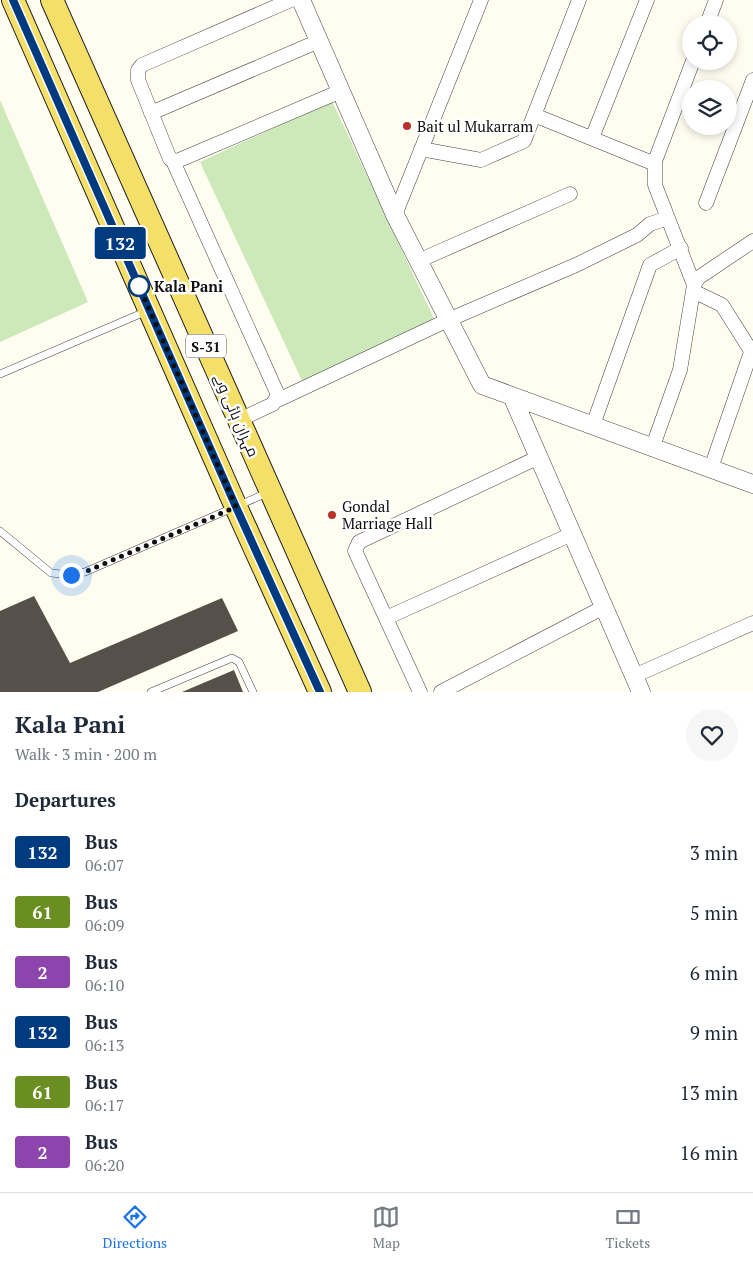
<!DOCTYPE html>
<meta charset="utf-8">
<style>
:root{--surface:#fff;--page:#f6f6f7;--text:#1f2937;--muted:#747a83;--line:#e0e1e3;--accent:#1a73e8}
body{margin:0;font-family:"PT Serif",Cairo,serif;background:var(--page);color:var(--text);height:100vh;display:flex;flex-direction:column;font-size:19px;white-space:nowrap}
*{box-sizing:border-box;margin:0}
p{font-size:16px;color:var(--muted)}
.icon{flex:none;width:28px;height:28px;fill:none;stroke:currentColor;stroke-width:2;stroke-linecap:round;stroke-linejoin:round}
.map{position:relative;height:692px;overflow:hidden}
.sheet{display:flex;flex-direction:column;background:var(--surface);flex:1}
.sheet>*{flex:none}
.badge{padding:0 10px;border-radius:4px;font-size:18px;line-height:32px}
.tools{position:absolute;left:682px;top:15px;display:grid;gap:10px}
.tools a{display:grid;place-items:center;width:55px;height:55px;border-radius:50%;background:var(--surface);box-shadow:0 2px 8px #0003;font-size:25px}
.you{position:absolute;width:25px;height:25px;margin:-12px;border:4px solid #fff;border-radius:50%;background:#1a73e8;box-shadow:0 0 0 8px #1a73e833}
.map>.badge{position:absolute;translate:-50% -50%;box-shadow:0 0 0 2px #fff}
h2{padding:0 15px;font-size:19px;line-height:45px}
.round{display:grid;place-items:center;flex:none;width:52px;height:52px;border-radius:26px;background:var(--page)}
.summary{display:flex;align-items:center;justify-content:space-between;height:85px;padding:0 15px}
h1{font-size:24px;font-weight:600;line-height:38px}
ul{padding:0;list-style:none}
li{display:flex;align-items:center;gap:15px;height:60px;padding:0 15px}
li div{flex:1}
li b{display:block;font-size:19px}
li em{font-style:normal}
li .badge{min-width:55px;font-weight:700;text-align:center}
.tab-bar{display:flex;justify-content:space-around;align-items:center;height:70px;border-top:1px solid var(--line);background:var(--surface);font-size:14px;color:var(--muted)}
.tab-bar a{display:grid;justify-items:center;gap:2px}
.tab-bar .current{color:var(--accent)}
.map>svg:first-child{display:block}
.green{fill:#cde8b9}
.building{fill:#56504a}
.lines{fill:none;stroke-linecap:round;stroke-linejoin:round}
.service-casing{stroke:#414141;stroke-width:8}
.minor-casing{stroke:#414141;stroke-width:15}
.tertiary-casing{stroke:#414141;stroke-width:19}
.primary-casing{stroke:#1f1f1f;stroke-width:24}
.service{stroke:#fff;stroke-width:7}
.minor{stroke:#fff;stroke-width:14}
.tertiary{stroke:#fff;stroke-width:18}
.primary{stroke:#f4e069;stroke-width:22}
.line-casing{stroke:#fff;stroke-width:11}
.line{stroke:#003b80;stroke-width:8}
.walk{stroke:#0e0e0e;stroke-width:5;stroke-dasharray:0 9}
.poi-dot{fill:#ba3129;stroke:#fff;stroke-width:2}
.stop-dot{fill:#fff;stroke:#003b80;stroke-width:2.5}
.labels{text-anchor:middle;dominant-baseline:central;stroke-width:5;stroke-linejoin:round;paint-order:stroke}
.shield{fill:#fff;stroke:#565656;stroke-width:1}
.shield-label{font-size:14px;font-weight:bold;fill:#0e0e0e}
.poi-label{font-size:15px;fill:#0e0e0e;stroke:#fff;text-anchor:start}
.stop-label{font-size:15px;font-weight:bold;fill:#0e0e0e;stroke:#fff;text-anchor:start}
.street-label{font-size:15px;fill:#0e0e0e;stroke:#fff}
</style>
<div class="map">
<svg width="753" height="692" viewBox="0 0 753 692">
<rect width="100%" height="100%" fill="#fffdef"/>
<path class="green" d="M0,100L88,302L0,342Z
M332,101L436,323L304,385L200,162Z"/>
<path class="building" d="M34,596L70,663L222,598L238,631L98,692H0V611Z
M234,670L243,692H182Z"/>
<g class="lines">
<g class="service-casing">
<path id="service" d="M0,374L147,311
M0,531L51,573L71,575L85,572L267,493
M151,692L232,658L239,662L253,692"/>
</g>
<g class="minor-casing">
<path id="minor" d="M291,0L142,65L138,70V80L170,159L177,161L341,91
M707,24L716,0
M693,61L655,161V185L694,285
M151,113L319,41
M534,115L655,164
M592,138L647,0
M421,149L481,160L524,141L579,0
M173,161L278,395L273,404L239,420
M706,203L753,80
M395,215L481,0
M418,261L570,194
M693,291L722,305L753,354
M278,400L448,320L576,265L637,235L650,224L668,218
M593,425L650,265L681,248
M653,446L680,370L694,285L698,278L753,241
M711,468L751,352
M386,618L572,534
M634,676L753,623
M420,692L355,551L359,542L539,457
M441,692L604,607"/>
</g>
<g class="tertiary-casing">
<path id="tertiary" d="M301,0L395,215L482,385L753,484
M512,396L641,692"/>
</g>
<g class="primary-casing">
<path id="primary" d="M13,0L236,507L320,692
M52,0L360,692"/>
</g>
<use href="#service" class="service"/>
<use href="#minor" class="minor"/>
<use href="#tertiary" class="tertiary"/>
<use href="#primary" class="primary"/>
</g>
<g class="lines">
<g class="line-casing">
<path id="line" d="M13,0L236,507L320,692"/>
</g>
<use href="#line" class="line"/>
<path class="walk" d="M71,575L85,572L236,507L139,286"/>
</g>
<g class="poi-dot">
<circle cx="407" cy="126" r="5"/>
<circle cx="332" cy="515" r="5"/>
</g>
<circle class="stop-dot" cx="139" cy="286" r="10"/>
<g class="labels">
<rect class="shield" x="186" y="334.5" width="40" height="23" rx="4"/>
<g class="shield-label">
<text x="206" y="346">S-31</text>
</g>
<g class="poi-label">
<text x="417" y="126">Bait ul Mukarram</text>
<text x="342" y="506">Gondal<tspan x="342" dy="17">Marriage Hall</tspan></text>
</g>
<g class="stop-label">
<text x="154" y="286">Kala Pani</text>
</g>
<g class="street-label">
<text transform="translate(237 415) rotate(66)">مہران ہائی وے</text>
</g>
</g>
</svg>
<div class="tools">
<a><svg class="icon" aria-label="locate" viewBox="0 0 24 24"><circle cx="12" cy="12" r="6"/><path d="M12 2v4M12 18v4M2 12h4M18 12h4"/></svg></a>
<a><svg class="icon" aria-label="layers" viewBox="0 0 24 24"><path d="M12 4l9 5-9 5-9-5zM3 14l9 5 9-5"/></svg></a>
</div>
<div class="you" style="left:71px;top:575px"></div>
<b class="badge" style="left:120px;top:243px;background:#003b80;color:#fff">132</b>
</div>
<section class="sheet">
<div class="summary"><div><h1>Kala Pani</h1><p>Walk · 3 min · 200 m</p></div><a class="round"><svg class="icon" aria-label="heart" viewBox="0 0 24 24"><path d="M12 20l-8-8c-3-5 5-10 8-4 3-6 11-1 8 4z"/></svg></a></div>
<h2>Departures</h2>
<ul>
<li><span class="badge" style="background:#003b80;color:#fff">132</span><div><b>Bus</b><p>06:07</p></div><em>3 min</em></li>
<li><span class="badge" style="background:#6b8e23;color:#fff">61</span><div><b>Bus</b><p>06:09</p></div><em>5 min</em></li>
<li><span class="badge" style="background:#8e44ad;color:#fff">2</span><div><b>Bus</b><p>06:10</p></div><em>6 min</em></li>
<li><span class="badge" style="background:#003b80;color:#fff">132</span><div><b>Bus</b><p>06:13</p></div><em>9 min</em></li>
<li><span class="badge" style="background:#6b8e23;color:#fff">61</span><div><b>Bus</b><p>06:17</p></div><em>13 min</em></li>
<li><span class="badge" style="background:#8e44ad;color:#fff">2</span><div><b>Bus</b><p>06:20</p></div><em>16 min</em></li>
</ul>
</section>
<nav class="tab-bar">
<a class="current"><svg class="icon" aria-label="directions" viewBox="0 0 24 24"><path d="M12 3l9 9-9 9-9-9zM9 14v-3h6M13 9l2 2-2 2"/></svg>Directions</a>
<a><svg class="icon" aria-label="map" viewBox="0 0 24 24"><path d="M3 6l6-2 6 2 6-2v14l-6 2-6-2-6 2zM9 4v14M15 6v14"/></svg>Map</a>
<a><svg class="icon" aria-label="tickets" viewBox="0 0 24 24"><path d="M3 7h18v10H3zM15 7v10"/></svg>Tickets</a>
</nav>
